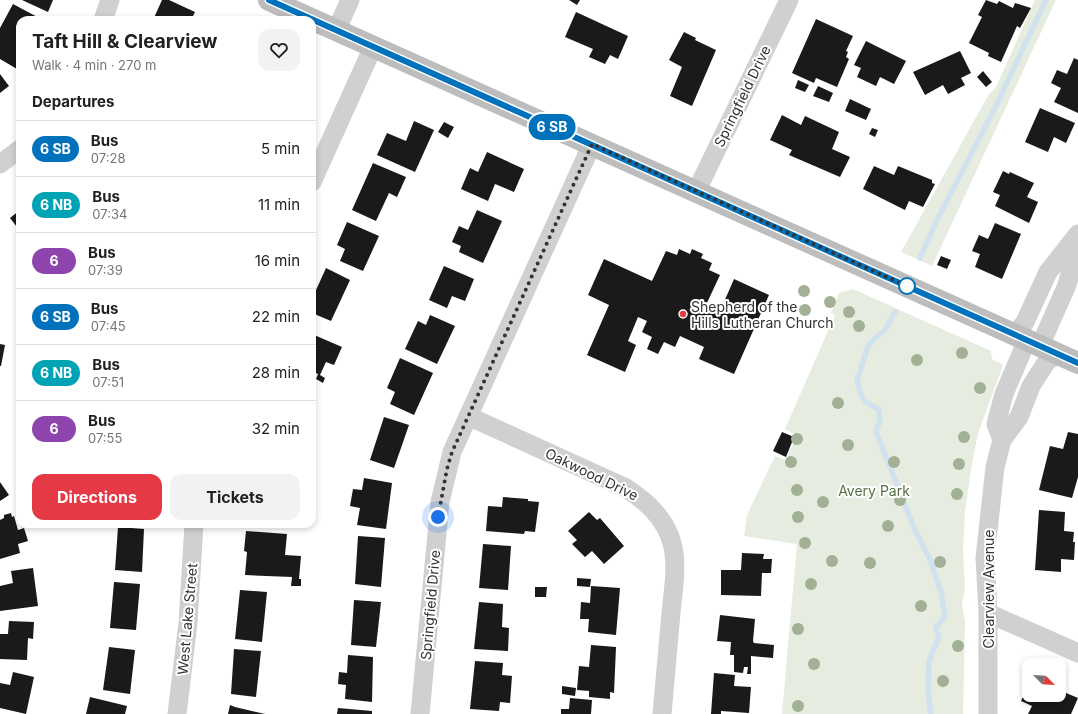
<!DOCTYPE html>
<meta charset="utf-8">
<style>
:root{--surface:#fff;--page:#f2f2f2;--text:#202124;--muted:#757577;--line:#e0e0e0;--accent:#e63946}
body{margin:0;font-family:Inter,sans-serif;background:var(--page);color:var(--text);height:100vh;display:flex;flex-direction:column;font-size:15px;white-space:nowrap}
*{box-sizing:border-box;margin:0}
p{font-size:13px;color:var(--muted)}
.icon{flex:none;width:22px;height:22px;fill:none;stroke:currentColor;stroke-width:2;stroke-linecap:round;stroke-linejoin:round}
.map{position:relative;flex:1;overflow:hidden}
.details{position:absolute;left:16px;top:16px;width:300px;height:512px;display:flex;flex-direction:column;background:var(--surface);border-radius:12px;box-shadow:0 2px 6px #0003}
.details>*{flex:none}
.badge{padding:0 8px;border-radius:13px;font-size:14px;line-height:26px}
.needle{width:26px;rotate:114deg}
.tools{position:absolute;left:1022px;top:658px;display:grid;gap:8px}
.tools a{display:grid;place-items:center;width:44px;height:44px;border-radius:8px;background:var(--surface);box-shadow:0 2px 6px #0003;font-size:20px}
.you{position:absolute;width:20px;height:20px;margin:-10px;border:3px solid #fff;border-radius:50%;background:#1a73e8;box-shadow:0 0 0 6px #1a73e833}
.map>.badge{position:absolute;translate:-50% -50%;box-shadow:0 0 0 2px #fff}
h2{padding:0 16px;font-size:15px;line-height:36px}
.round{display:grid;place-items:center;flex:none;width:42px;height:42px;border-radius:12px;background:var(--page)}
.summary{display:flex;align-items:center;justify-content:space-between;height:68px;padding:0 16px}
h1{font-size:19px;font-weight:700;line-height:30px}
.action{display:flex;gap:8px;margin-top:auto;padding:8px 16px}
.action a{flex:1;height:46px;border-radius:12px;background:var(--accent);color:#fff;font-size:16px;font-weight:700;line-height:46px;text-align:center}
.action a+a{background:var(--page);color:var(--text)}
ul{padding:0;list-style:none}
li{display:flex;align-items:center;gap:12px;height:56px;padding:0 16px;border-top:1px solid var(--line)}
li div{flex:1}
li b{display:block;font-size:15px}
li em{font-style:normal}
li .badge{min-width:44px;font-weight:700;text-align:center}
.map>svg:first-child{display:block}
.green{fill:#e6ecdf}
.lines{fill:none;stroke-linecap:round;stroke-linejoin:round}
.stream{stroke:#cfe2ee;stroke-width:5.5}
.building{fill:#1a1a1a}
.minor{stroke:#d0d0d0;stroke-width:19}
.secondary{stroke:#bdbdbd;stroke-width:22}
.tree{fill:#a2b095}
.line-casing{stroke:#fff;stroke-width:9}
.line{stroke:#0072bc;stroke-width:6}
.walk{stroke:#333;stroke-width:4;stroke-dasharray:0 7.2}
.stop-dot{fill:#fff;stroke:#0072bc;stroke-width:2}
.poi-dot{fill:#e63946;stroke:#fff;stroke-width:1.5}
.labels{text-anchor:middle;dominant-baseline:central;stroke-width:4;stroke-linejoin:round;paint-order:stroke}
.street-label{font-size:14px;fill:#333;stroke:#fff}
.poi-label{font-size:14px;fill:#333;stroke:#fff;text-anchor:start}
.park-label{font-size:14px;fill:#56703f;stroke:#fff}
</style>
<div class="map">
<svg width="1078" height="714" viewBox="0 0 1078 714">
<rect width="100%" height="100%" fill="#fff"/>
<path class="green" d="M1035,0H1056L932,266L901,252L989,94L996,87Z
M853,289L991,351L992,359L1002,364V368L978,433L971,470L965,512L963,550L965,589L962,604L965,622L963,714H782L797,544L744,536L747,515L775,456L786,460L797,435L785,429L835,315L831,313L839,293Z"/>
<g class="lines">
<path class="stream" d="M920,258L937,220L994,110L1046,0
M895,312L885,330L870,343L867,349L857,381L863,400L879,410L880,420L876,431L914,528L929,557L941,592L945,616L936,628L939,637L929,661L928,692L931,714"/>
</g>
<path class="building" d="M22,0H53L48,12Z
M162,0H169L195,12L191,20H153Z
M569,0H580L577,5Z
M986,0L997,4L999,1L1013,8L1015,3L1031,8L1020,28L1017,26L1001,62L988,56L989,53L969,43L982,17L978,15Z
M13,4L43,20H20V63L17,69L0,59V28Z
M576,12L628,36L618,59L610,55L605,64L589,57L593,49L565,37Z
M816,19L853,36L846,51L848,52L846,57L849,59L837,87L816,78L814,83L792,73Z
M684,32L696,38L695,40L716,50L692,106L670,96L682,67L669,60Z
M866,41L906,61L894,84L880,77L876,86L857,77L861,68L854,65Z
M960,51L971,73L961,78L965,85L948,94L943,85L925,95L913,72Z
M1074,58L1078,60V113L1054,102L1061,88L1051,83L1057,70L1067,74Z
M983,71L992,82L986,87L977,77Z
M0,74L9,86L0,93Z
M798,80L809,85L805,92L795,88Z
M818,86L833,93L829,102L813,96Z
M850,99L871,109L866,120L845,111Z
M1040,108L1075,123L1066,143L1054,137L1048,152L1025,142Z
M782,115L801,125L805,116L839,132L832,149L850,157L840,177L789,155L792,150L770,140Z
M414,121L434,130L415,172L377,155L387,133L406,141Z
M444,122L454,127L448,138L438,132Z
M872,128L878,130L875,137L869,134Z
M487,152L524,169L514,192L495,184L488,201L461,189L470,168L478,172Z
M373,163L406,177L397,197L389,193L376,221L352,210Z
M874,166L894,175L898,166L932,180V183L935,184L923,207L909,201L905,210L863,189Z
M1003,171L1009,174L1010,172L1034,183L1027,197L1038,202L1029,223L995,206L1000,195L993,192Z
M20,210V231L10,218Z
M477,210L502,221L483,263L459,252L461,246L452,242L459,226L468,230Z
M347,222L379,236L363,271L340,261L345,249L337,245Z
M995,223L1021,234L1002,279L975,267L980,254L972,251L979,235L988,239Z
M679,249L690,254L692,249L703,254L701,258L712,263L709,270L720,275L706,305L720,311L734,279L769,295L734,374L699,359L704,347L680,336L675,347L664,342L658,354L647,349L652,337L642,332L647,321L638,317L628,341L636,345L625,372L587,355L609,305L588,295L604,259L652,281L666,251L677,255Z
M941,256L951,260L947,269L937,265Z
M444,266L474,279L465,301L452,296L447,308L429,300Z
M326,268L350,280L331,321L312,313V299Z
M430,315L455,326L437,364L405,349L418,321L426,325Z
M312,334L342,347L334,365L326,362L320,375L325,378L323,383L316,379L318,374L312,371Z
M0,344L5,345L1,366H0Z
M400,358L433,373L414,415L390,404L395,392L387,388Z
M384,417L409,425L394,468L370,460Z
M782,432L794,437L786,457L773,451Z
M1068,432L1078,434V477L1072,498L1039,490L1050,446L1063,449Z
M364,478L392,483L386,529L357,525L360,508L350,506L353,489L362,490Z
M0,482L9,495L0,501Z
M503,497L528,499V501L539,502L535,532L525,531L524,534L486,531L488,506L502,507Z
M1039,510L1065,512L1064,531L1074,532L1073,542H1075L1074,560L1061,559V572L1035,570Z
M589,512L597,520L600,518L624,546L604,564L592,551L585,557L572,544L577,540L568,531Z
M11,513L12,517L14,516L18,530L24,528L28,541L18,544L20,553L0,559V520L4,518V515Z
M251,524H274V528Z
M118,527L144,529L142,572L115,570Z
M246,531L287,534L285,555L301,556L299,579H301V586H291L292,577L245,575L247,552L244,551Z
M358,536L385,538L381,587L355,584Z
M483,544L511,546L508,590L479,588Z
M742,553L764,554L763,559H772L771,573H762L761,596L721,595V570H741Z
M33,568L38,606L0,611V586L13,583L11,571Z
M577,578L591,579L590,587L577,586Z
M114,582L140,584L136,630L110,628Z
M591,586L620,588L616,635L588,632L589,619H580L581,602L590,603Z
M535,587H547L546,597H535Z
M240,590L267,592L262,642L235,639Z
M354,600L381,602L376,647L351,645Z
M479,602L503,604L502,627L509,628L508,651L474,649Z
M720,615L755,619L753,641L754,643L774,645L773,658L751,656V674H747L748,667H744L743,673L734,672V655H730L731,642L717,641Z
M9,621L34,622L33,639L28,638L27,660L0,659V634H8Z
M591,645L616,647L614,693L610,692V699L589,697V691L577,690L579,666L589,667Z
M109,647L135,650L130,694L103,690Z
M234,649L261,651L256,697L231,694Z
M348,655L373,657L372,702L345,699L346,685L338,684L339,672L347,673Z
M475,661L503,663L502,675L512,676L510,703L500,702L499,711L470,709Z
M13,672L34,677L26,714L0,708V683L10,685Z
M714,673L735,675L734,686L751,687L749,713L721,711V714H711Z
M1029,685V695H1059V690L1078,698L1071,714H1028L1032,706L1021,701Z
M562,686L576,688L575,696L562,694Z
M90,697L127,706L125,714H86Z
M570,698L592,700L591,714H561V709H569Z
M230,705L235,707L265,714H228Z
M338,708L372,711V714H337Z"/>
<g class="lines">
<path class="minor" d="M103,20L110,0
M336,31L350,0
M0,164L20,149
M312,182L373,47
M696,192L789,0
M1015,335L1025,322L1048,272L1078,234
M1040,346L1067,285L1078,243
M468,416L626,488C647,502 665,518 672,543C678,565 673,591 671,613C668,647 665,680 662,714
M1002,440L996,424L1004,394L1027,340
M988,613L1078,653
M177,714L188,623L194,524
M420,714L440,502L452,452L592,144
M988,714V613L985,558L995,467L1002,440L1019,417L1031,386L1047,361L1058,354"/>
<path class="secondary" d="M269,0L1078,363"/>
</g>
<g class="tree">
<circle cx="804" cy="291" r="6"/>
<circle cx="830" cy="302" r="6"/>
<circle cx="805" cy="310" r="6"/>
<circle cx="849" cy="312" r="6"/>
<circle cx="859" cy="326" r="6"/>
<circle cx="962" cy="353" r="6"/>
<circle cx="917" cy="360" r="6"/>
<circle cx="980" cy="388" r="6"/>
<circle cx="838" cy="403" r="6"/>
<circle cx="964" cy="437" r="6"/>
<circle cx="797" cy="439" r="6"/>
<circle cx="848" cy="445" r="6"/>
<circle cx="791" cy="462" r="6"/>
<circle cx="894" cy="462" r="6"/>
<circle cx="959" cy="464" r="6"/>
<circle cx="797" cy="490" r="6"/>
<circle cx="957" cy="494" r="6"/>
<circle cx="900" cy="500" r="6"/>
<circle cx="823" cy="502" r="6"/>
<circle cx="798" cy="517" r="6"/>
<circle cx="888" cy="526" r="6"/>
<circle cx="805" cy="543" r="6"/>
<circle cx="832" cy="561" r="6"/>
<circle cx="940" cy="562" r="6"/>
<circle cx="870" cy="563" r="6"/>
<circle cx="811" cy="584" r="6"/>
<circle cx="921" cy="606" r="6"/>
<circle cx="798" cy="629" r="6"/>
<circle cx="958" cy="646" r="6"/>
<circle cx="814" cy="664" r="6"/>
<circle cx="943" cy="681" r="6"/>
<circle cx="798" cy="706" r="6"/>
</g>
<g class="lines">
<g class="line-casing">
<path id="line" d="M269,0L1078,363"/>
</g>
<use href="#line" class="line"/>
<path class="walk" d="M438,517L447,469L452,452L592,144L911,288L907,286"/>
</g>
<circle class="stop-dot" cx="907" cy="286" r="8"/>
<circle class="poi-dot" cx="683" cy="314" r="4"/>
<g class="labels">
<g class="street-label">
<text transform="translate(742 96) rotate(-64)">Springfield Drive</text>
<text transform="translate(592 474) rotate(26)">Oakwood Drive</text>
<text transform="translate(988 589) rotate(-90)">Clearview Avenue</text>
<text transform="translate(430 605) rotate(-85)">Springfield Drive</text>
<text transform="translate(187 619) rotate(-85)">West Lake Street</text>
</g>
<g class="poi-label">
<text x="691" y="306">Shepherd of the<tspan x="691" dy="16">Hills Lutheran Church</tspan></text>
</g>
<g class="park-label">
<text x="874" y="490">Avery Park</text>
</g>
</g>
</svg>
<div class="tools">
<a><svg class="needle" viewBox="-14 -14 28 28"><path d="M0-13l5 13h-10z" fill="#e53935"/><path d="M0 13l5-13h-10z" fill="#757577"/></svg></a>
</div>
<div class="you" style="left:438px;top:517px"></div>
<b class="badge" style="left:552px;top:127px;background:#0072bc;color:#fff">6 SB</b>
<section class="details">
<div class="summary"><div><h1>Taft Hill &amp; Clearview</h1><p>Walk · 4 min · 270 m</p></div><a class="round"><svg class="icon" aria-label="heart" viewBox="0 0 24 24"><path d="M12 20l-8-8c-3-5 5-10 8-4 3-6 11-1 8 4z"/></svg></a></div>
<h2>Departures</h2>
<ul>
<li><span class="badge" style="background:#0072bc;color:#fff">6 SB</span><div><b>Bus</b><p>07:28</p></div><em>5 min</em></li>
<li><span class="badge" style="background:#00a3b4;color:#fff">6 NB</span><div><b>Bus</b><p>07:34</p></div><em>11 min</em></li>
<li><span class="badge" style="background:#8e44ad;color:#fff">6</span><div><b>Bus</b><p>07:39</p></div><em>16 min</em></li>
<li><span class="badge" style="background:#0072bc;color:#fff">6 SB</span><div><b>Bus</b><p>07:45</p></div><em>22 min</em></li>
<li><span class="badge" style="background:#00a3b4;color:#fff">6 NB</span><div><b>Bus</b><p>07:51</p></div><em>28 min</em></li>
<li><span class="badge" style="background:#8e44ad;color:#fff">6</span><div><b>Bus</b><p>07:55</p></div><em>32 min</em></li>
</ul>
<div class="action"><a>Directions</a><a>Tickets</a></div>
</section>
</div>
